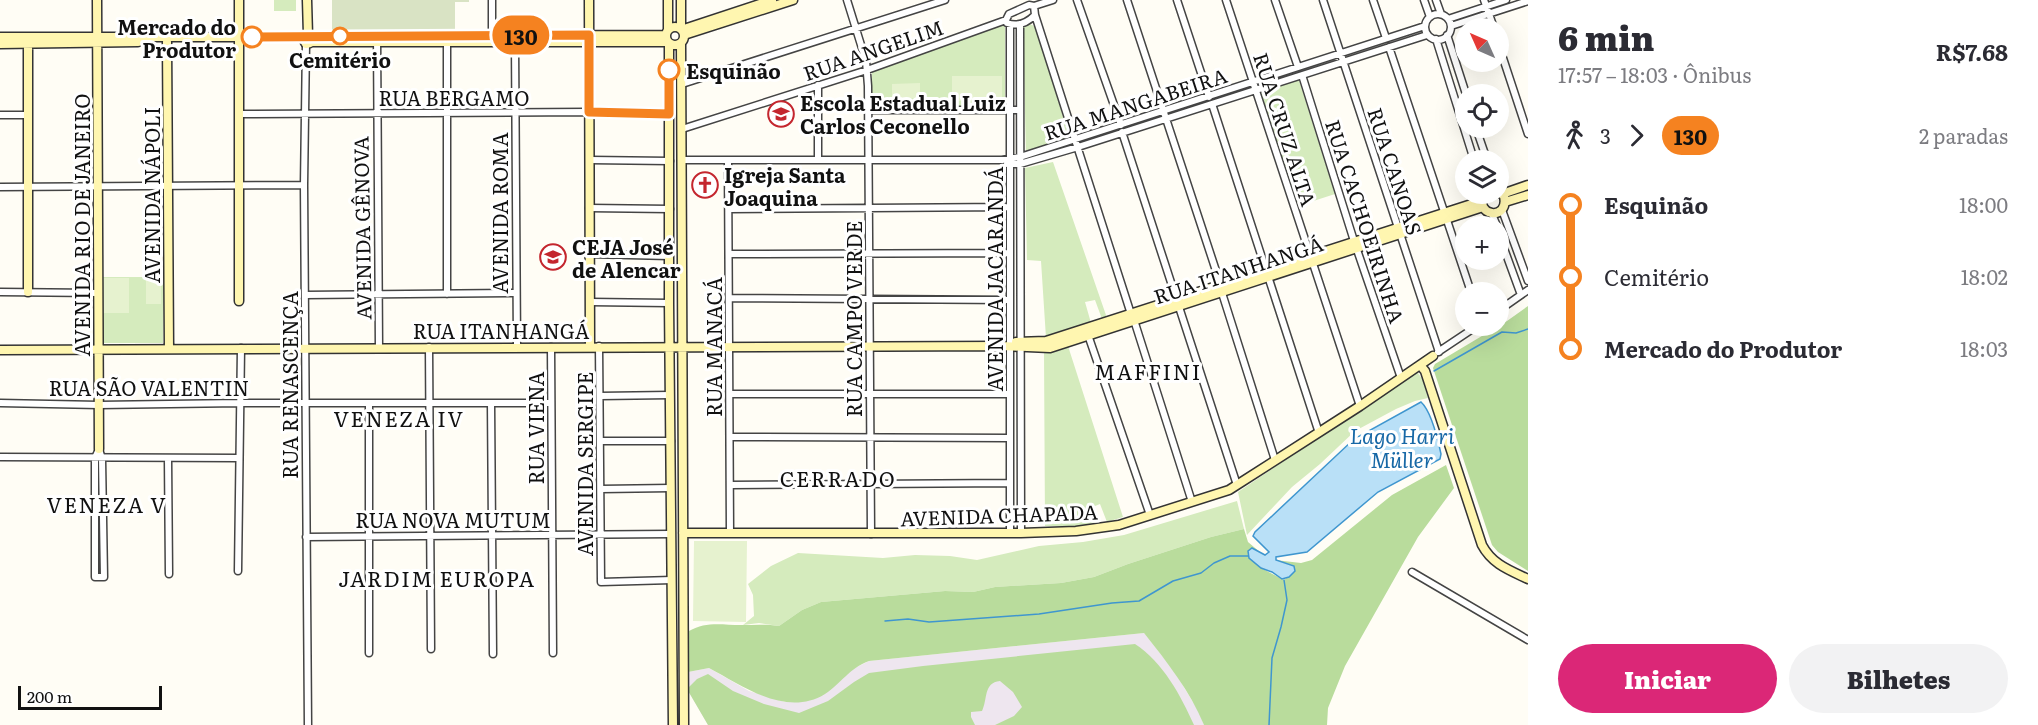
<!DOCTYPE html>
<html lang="pt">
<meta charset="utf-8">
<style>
:root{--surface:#fff;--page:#f2f2f3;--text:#2b2b33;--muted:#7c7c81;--accent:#db2777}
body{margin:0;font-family:Literata,serif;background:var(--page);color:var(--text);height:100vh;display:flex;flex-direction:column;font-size:22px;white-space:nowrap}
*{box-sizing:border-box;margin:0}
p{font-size:20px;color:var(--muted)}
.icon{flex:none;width:33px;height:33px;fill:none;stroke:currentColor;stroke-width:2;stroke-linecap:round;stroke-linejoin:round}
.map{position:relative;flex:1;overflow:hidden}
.sheet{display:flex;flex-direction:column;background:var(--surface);width:510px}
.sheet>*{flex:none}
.badge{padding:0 12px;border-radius:20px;font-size:21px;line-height:39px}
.needle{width:39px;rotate:315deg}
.controls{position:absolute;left:1455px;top:18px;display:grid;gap:12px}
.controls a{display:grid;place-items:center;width:54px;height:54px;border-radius:50%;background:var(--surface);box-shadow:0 6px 24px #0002;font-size:30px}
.scale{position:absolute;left:18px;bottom:15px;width:144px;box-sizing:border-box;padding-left:6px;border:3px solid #111;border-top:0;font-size:16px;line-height:21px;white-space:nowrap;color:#111;-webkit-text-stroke:4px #fff;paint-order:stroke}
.map>.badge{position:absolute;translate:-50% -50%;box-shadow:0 0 0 3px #fff}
.legs{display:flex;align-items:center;gap:9px;height:66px;padding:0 30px;font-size:20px}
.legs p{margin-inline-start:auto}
.head{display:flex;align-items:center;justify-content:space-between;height:102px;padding:0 30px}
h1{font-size:33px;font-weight:800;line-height:45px}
.button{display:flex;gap:12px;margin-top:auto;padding:12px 30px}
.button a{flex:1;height:69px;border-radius:36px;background:var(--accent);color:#fff;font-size:24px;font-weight:800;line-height:69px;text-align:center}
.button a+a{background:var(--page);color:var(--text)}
ul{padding:0 30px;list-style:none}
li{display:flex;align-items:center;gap:21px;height:72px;font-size:22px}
li i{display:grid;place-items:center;width:9px;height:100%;margin:0 8px;background:currentColor}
li i::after{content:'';width:15px;height:15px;margin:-8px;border:4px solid;border-radius:50%;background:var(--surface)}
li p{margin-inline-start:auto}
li:first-child i{background:linear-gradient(#0000 50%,currentColor 0)}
li:last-child i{background:linear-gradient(currentColor 50%,#0000 0)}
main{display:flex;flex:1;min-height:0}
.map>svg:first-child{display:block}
.industrial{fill:#eee6ef}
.green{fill:#d5ebbd}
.forest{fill:#b9dc9c}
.cemetery{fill:#d9e3c4}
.pitch{fill:#e6f2cf}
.water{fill:#b9e0f7;stroke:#3f96cf;stroke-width:1.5}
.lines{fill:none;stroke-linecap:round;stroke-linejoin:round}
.stream{stroke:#3f96cf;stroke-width:1.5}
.street-casing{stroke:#444;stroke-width:9}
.secondary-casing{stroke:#333;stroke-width:11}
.street{stroke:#fff;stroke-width:6}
.secondary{stroke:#fff6b0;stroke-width:8}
.line-1-casing{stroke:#fff;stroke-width:14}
.line-1{stroke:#f58220;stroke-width:9}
.stop-1-dot{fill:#fff;stroke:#f58220;stroke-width:3}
.labels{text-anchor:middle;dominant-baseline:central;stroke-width:6;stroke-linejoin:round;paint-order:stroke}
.stop-label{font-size:20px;font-weight:bold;fill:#111;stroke:#fff;text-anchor:end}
.street-label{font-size:20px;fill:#111;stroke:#fff}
.poi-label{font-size:20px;font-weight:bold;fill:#111;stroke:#fff;text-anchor:start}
.neighbourhood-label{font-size:21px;letter-spacing:1.5px;fill:#111;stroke:#fff}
.water-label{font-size:21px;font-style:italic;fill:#1768a6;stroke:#fff}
</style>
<main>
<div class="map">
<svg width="1528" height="725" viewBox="0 0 1528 725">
<rect width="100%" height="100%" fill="#fffdf5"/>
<path class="industrial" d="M1144,633L1174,671L1199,712L1204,725H708L687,689L688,672L709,668L749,691L785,702L869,661Z"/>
<path class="green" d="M274,0H296V11H274Z
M1030,24L1036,27L1070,140L1026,153L1023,27Z
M1002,25H1005V107H872V70Z
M1298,77L1335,194L1298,206L1260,90Z
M1053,162L1107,318L1102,319L1095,300L1085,302L1091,323L1046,338L1041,261L1027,260L1025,168Z
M101,277H164L163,343H102Z
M1068,346L1123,517L1107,522L1100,504L1090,508L1095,524L1081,527L1045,526L1044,352Z
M1418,373L1423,380L1428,398L1415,401L1396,409L1355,431L1320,464L1292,487L1247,535L1238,492L1412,374Z
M1237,501L1244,529L1211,537L1128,564L1094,577L1061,583L995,587L973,592L945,591L821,602L802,610L779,626L759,623L743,625L754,616L753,595L748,584L771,566L798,553L883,558L915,555L950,556L977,560L1039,546L1083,542L1124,535Z"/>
<path class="forest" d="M1528,306V571L1498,552L1492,545L1433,368L1435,364L1507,321Z
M1446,465L1454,488L1418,537L1345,666L1328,708L1327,725H1204C1190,691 1167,662 1144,633L869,661C848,669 842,683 825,694C786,718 743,686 709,668L688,672L689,631C706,621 722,625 741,625C754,625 766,624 779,626L802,610L821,602L945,591L973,592L995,587L1061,583L1094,577L1128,564L1211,537L1244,529L1248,542L1261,553L1252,548L1254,562L1261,568L1284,580L1294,571L1295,568L1292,565L1275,560L1301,563L1312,560L1392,495Z
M1135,644C1163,662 1181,696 1194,725H995L1014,716L1022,707L1013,692L1000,681C983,683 988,699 982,711L971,712V717L975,725H708L687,689L697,679L708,674L733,691L764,704L799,713L828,701L854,682L869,673L923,666Z"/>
<path class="cemetery" d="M332,0H469V2H455V31L332,32Z"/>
<path class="pitch" d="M952,76H1002V101H952Z
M920,83V98L892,99V84Z
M103,278H129V313H103Z
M146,278H161V304H146Z
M694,541H747L746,622L693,621Z"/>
<path class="water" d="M1421,402C1431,411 1438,440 1441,454L1440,459L1378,492L1307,552L1276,557V560L1294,566L1295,571L1289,577L1282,579L1272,572L1261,568L1249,558L1248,551L1252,548L1265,555L1269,552L1253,536L1255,532L1354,439Z"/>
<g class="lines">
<path class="stream" d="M1434,371L1502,332L1516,333L1528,329
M885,621L908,619L929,622L1039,614L1112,603L1139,601L1173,581L1201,573L1214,563L1230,556H1248
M1269,725L1272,658L1281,627L1287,600L1284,580"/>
<g class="street-casing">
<path id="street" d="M492,0V35
M847,0L866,61L868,86L871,534
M1077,0L1121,125
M1127,0L1221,286
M1177,0L1209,97
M1226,0L1360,406
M1275,0L1298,67
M1323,0L1439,352
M1373,0L1386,38
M1424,0L1430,17
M1436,0L1441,14
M1484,0L1494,28
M1029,5L1034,6L1035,15C1027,23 1018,27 1007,23L1006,20L1009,14Z
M1034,6L1053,0
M1425 27a13 13 0 1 1 26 0a13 13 0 1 1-26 0Z
M1035,15L1131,314
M1448,19L1506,0
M1010,24V533
M1020,24L1021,533
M1451,26L1528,1
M1447,35L1466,94
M377,36L379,348
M1436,39L1474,160
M515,42L517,347
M1498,43L1528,134
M306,44L304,185L308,725
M1389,47L1471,292
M1302,75L1354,241L1401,378
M682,84L945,0
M1212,104L1319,433
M868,110H1020
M239,114L589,112L669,114
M0,115H27
M1476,128L1487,160
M682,129L867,70L1006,20
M1122,132L1237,485
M590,160L670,161
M683,160H1002L1020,157L1425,26
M728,160L730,533
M818,160V85
M1007,164H1020L1078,147L1427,35
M0,187L304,185
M589,208L670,209
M729,209L1010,207
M1502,210L1528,281
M1492,214L1497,226
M1498,232L1521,295
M589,254L669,256
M729,254L1010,253
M0,292L98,293
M1222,293L1275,460
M447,294V42
M305,295L516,293
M729,298L1010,300
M590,302L669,303
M1498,311L1528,290
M1134,320L1192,502
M1087,332L1150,515
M599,346L601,582L672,580
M429,347L431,649
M551,347L553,653
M1438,352L1477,326
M730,394H1010
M600,396L670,395
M0,403L99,405L240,403H551
M491,403L493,654
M730,437L1010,438
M601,441H671
M99,449L102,459L104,577H95V458Z
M0,457L239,458
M168,458L169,574
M730,485L1010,483
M601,489L671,488
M306,537L671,534
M238,571L241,348
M1412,572L1528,640
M369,653V404"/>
</g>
<g class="secondary-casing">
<path id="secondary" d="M97,0L99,449
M589,0L590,347
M666 36a9 9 0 1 1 18 0a9 9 0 1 1-18 0Z
M668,29V0
M681,29V0
M684,29L772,0
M307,35L303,39L306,44L310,43L311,39L308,35L307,0
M684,35L793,0
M381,36L666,35
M0,37H304
M167,42L169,349
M311,42H667
M28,43V292
M681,43L684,725
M0,44L138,42
M669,44V303L673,725
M1485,194C1472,216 1510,222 1504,196L1498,191
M1502,194L1528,185
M1505,202L1528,195
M239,301V0
M1016,342L1046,341L1481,201
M0,350L1001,346L1050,348L1483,207
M1420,365L1425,371L1482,545C1492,564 1509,570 1528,579
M683,533H1021L1076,531L1119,525L1229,490L1360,406L1433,356"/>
</g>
<use href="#street" class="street"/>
<use href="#secondary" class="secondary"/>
</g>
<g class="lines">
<g class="line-1-casing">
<path id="line-1" d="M252,37L589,35V112L669,114V70"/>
</g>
<use href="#line-1" class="line-1"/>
</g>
<defs>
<g id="school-ring" transform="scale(1.35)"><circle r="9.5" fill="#fff" stroke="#c4262e" stroke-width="1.5"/><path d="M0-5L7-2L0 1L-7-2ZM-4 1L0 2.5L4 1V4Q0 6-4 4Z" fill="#c4262e"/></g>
<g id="church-ring" transform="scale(1.35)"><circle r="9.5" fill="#fff" stroke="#c4262e" stroke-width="1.5"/><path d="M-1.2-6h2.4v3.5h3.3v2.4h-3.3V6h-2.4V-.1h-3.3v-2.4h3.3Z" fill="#c4262e"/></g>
</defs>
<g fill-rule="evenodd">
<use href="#school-ring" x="781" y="114"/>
<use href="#church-ring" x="705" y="185"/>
<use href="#school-ring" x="553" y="257"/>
</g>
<g class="stop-1-dot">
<circle cx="340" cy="36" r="8"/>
<circle cx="252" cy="37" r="10"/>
<circle cx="669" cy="70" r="10"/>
</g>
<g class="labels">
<g class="stop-label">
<text x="236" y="26">Mercado do<tspan x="236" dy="23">Produtor</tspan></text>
<text x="340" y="59" text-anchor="middle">Cemitério</text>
<text x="686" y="70" text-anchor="start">Esquinão</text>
</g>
<g class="street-label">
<text transform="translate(873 49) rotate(-19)">RUA ANGELIM</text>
<text x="454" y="97">RUA BERGAMO</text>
<text transform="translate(1135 103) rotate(-18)">RUA MANGABEIRA</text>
<text transform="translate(1286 129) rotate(72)">RUA CRUZ ALTA</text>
<text transform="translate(1396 171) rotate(72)">RUA CANOAS</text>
<text transform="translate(151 195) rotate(-90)">AVENIDA NÁPOLI</text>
<text transform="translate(499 213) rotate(-90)">AVENIDA ROMA</text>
<text transform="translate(1366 221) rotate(72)">RUA CACHOEIRINHA</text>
<text transform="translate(81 225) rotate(-90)">AVENIDA RIO DE JANEIRO</text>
<text transform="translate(361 228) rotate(-91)">AVENIDA GÊNOVA</text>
<text transform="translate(1238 269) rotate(-18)">RUA ITANHANGÁ</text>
<text transform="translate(994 279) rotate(-90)">AVENIDA JACARANDÁ</text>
<text transform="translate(853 319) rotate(-90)">RUA CAMPO VERDE</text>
<text x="501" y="330">RUA ITANHANGÁ</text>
<text transform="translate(713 347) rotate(-90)">RUA MANACÁ</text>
<text transform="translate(289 385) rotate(-90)">RUA RENASCENÇA</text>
<text x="149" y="387">RUA SÃO VALENTIN</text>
<text transform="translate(535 428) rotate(-90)">RUA VIENA</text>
<text transform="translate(584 464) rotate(-90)">AVENIDA SERGIPE</text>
<text transform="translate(999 514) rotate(-2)">AVENIDA CHAPADA</text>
<text x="453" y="519">RUA NOVA MUTUM</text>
</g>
<g class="poi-label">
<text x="800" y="102">Escola Estadual Luiz<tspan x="800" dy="23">Carlos Ceconello</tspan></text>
<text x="724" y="174">Igreja Santa<tspan x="724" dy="23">Joaquina</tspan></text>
<text x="572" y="246">CEJA José<tspan x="572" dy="23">de Alencar</tspan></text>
</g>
<g class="neighbourhood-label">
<text x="1148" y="370">MAFFINI</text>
<text x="399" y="417">VENEZA IV</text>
<text x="838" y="477">CERRADO</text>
<text x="107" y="503">VENEZA V</text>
<text x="437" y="577">JARDIM EUROPA</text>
</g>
<g class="water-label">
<text x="1402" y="434">Lago Harri<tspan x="1402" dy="24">Müller</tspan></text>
</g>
</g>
</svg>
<div class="controls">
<a><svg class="needle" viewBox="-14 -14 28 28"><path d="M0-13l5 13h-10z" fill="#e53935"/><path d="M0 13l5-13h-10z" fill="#7c7c81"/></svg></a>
<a><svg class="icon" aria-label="locate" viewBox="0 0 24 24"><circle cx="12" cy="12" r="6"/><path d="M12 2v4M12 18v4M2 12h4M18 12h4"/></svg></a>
<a><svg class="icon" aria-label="layers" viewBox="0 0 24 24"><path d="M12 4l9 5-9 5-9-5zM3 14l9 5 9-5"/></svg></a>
<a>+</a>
<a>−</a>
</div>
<div class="scale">200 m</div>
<b class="badge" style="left:521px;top:35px;background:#f58220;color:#111">130</b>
</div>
<section class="sheet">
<div class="head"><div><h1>6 min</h1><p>17:57 – 18:03 · Ônibus</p></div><b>R$7.68</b></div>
<div class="legs"><svg class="icon" aria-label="walk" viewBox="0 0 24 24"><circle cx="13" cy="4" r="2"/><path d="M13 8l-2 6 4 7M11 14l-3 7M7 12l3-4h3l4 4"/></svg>3<svg class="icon" aria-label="forward" viewBox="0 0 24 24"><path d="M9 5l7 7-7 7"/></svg><b class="badge" style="background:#f58220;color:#111">130</b><p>2 paradas</p></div>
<ul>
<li><i style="color:#f58220"></i><b>Esquinão</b><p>18:00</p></li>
<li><i style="color:#f58220"></i><span>Cemitério</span><p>18:02</p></li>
<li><i style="color:#f58220"></i><b>Mercado do Produtor</b><p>18:03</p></li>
</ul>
<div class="button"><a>Iniciar</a><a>Bilhetes</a></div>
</section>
</main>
